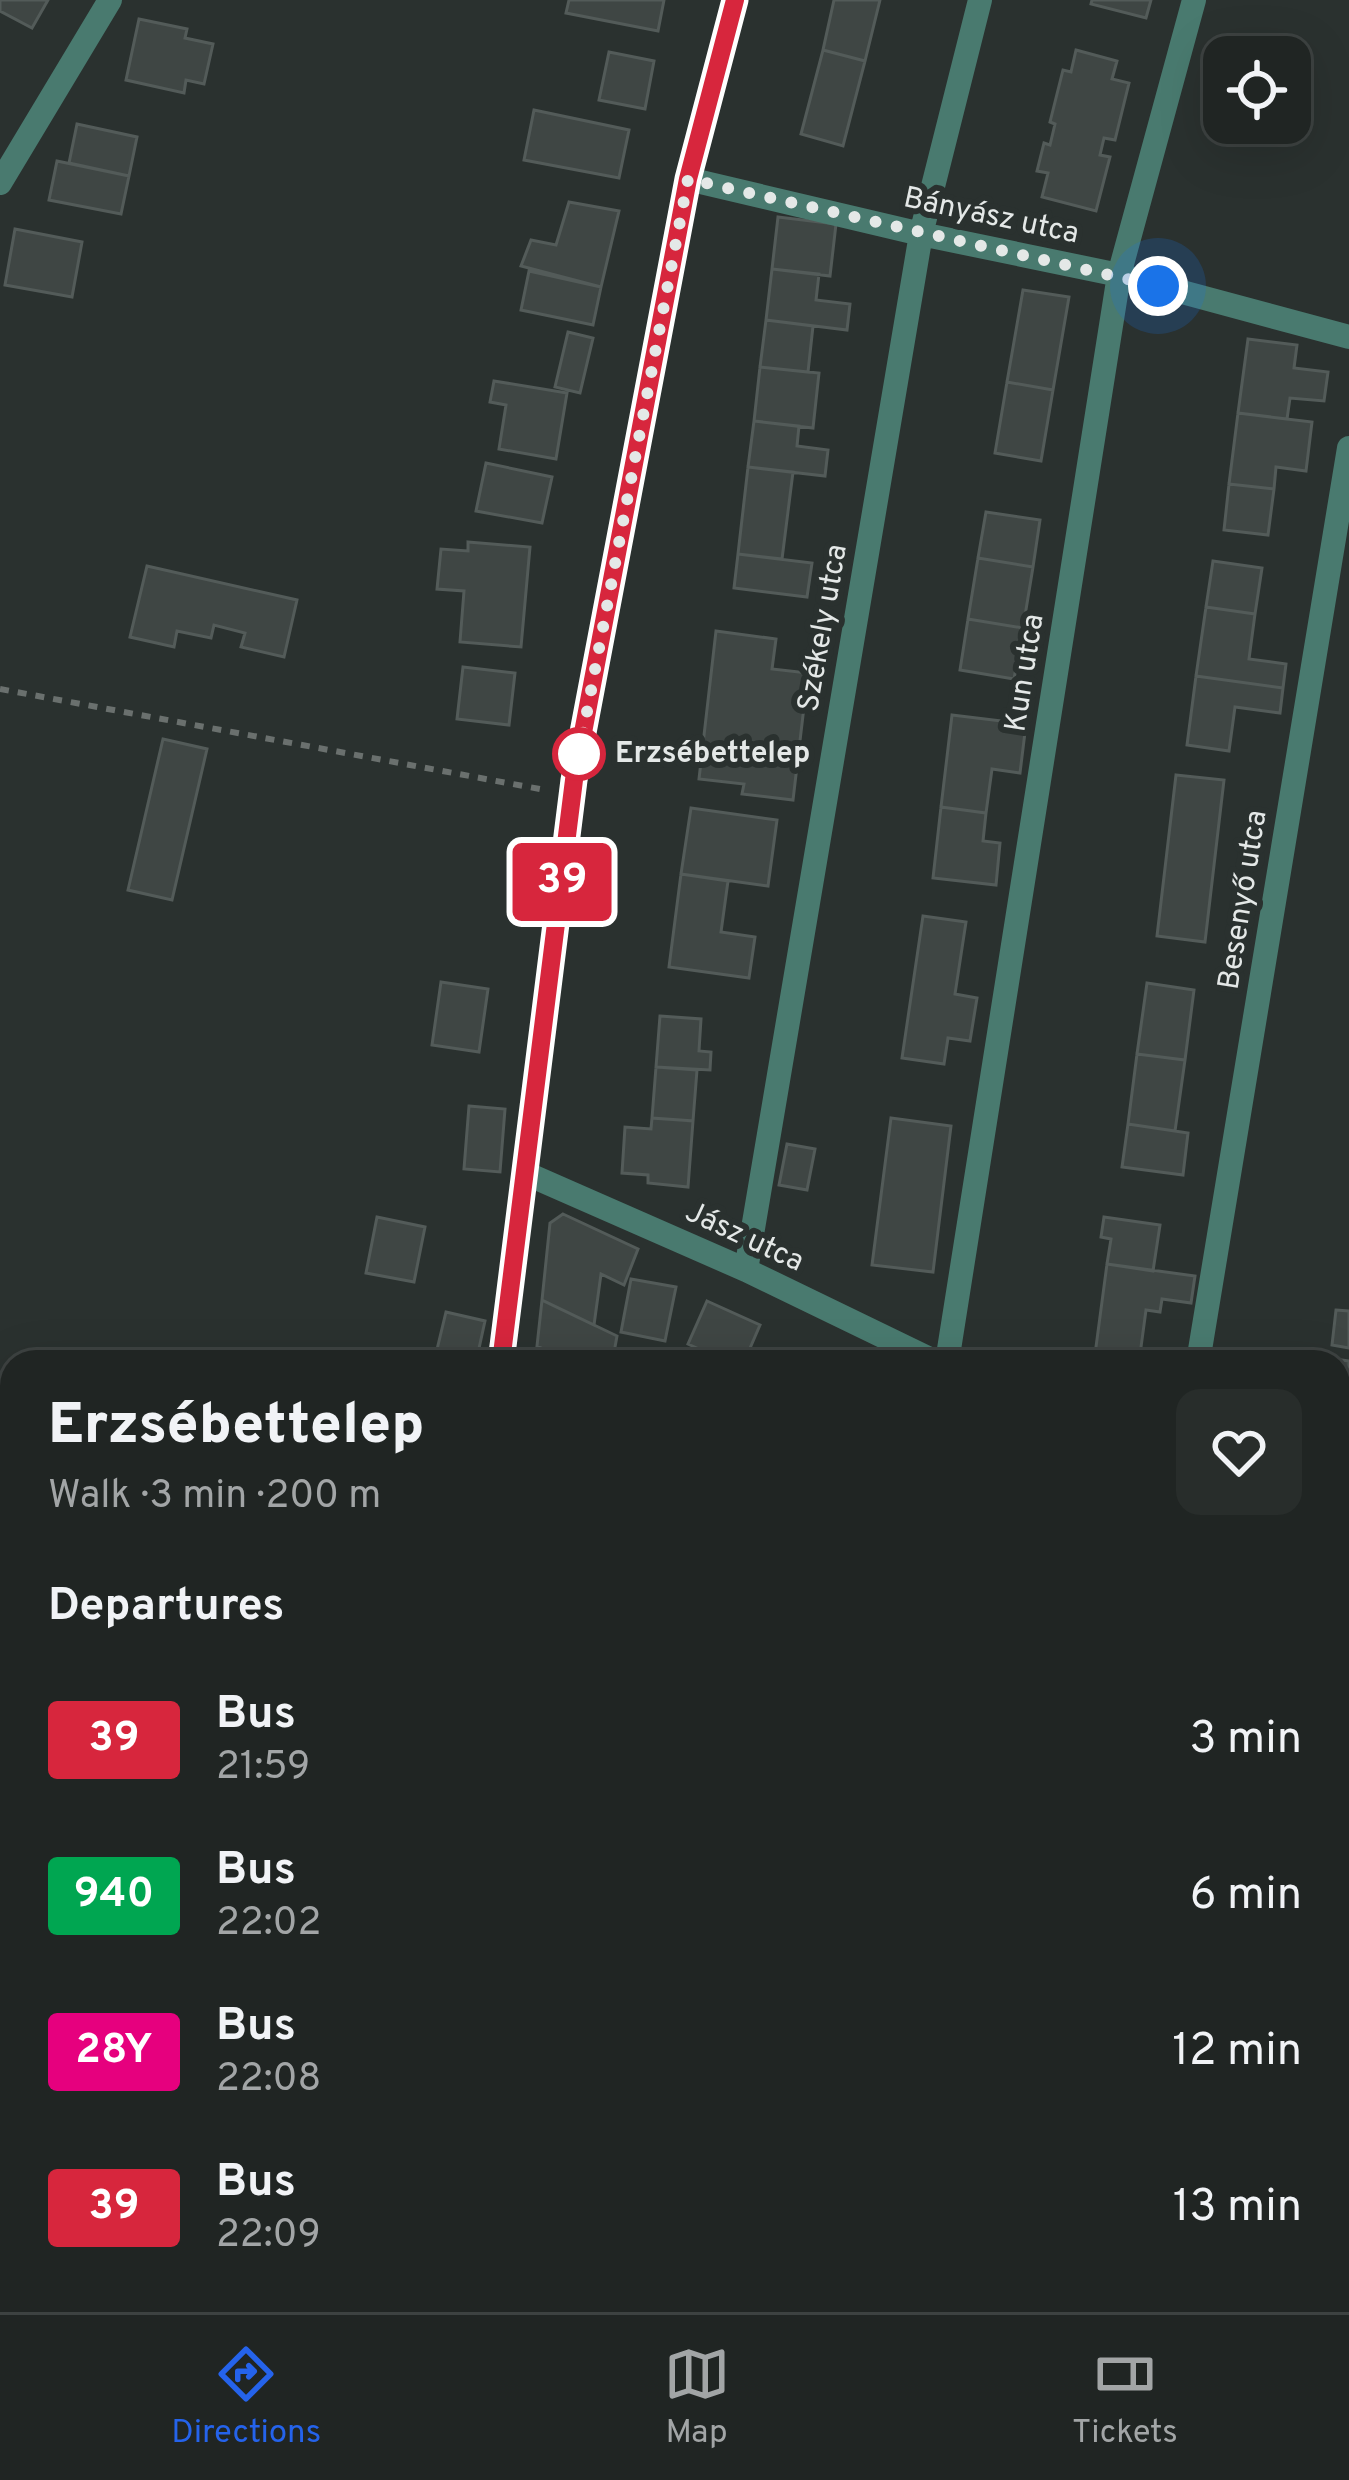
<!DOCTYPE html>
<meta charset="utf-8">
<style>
:root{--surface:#202523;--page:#282d2b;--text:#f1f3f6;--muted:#a2a5a6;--line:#3d4241;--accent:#2563eb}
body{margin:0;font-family:Overpass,sans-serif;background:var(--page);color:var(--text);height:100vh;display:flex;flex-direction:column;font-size:45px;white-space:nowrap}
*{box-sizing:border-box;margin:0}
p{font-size:39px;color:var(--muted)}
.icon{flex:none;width:66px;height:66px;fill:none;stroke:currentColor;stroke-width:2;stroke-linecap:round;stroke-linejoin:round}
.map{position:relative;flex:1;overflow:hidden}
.sheet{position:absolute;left:0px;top:1350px;width:1350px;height:963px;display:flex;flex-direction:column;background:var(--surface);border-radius:36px 36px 0 0;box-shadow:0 12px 48px #0002,0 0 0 3px var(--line)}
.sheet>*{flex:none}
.badge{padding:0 24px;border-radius:9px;font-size:42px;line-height:78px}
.tools{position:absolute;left:1203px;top:36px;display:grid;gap:24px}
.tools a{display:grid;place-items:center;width:108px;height:108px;border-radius:24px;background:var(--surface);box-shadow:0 12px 48px #0002,0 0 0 3px var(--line);font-size:60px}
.you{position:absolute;width:60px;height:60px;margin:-30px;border:9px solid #fff;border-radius:50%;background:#1a73e8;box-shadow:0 0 0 18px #1a73e833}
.map>.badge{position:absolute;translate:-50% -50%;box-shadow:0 0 0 6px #fff}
h2{padding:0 48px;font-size:45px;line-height:108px}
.round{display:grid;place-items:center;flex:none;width:126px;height:126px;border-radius:24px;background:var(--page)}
.headline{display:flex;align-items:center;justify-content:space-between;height:204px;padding:0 48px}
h1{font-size:57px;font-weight:800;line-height:90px}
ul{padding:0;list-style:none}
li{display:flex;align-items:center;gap:36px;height:156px;padding:0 48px}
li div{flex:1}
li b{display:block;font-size:45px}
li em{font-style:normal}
li .badge{min-width:132px;font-weight:700;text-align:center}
.tab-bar{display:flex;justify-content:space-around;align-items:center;height:168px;border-top:3px solid var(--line);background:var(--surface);font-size:33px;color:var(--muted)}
.tab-bar a{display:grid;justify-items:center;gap:6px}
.tab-bar .active{color:var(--accent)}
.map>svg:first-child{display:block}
.building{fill:#3f4644;stroke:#535b59;stroke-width:3}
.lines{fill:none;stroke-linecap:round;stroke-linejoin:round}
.path{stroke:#6a706e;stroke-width:6;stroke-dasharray:9 9;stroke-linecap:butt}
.minor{stroke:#497a6f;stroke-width:24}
.tertiary{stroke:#497a6f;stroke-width:24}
.line-casing{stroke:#fff;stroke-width:27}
.line{stroke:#d7263d;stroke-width:18}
.walk{stroke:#e4e8e7;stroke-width:12;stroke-dasharray:0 21.6}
.stop-dot{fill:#fff;stroke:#d7263d;stroke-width:6}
.labels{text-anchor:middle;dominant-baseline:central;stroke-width:12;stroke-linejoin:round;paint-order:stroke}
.street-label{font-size:30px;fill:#e4e8e7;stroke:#2a312f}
.stop-label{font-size:30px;font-weight:bold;fill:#e4e8e7;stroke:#2a312f;text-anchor:start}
</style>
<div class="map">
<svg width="1349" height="2312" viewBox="0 0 1349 2312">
<rect width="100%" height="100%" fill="#2a312f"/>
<path class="building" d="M0,0H48L32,28L0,11Z
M569,0H664L658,31L566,13Z
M834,0H880L865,61L823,50Z
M1092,0H1151L1146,18L1091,4Z
M139,19L187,29L185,38L213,44L204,84L186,80L184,93L126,80Z
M823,50L865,61L843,146L801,134Z
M1076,50L1117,61L1112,79L1129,83L1115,140L1104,138L1100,155L1110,157L1096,211L1042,197L1048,173L1037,171L1044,143L1050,145L1055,124L1050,122L1063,70L1071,72Z
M609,52L654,61L645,109L599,100Z
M534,110L629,130L619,178L524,160Z
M77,124L137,137L129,176L69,163Z
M57,161L129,176L121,214L49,200Z
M569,202L619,211L601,287L521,266L531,240L556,245Z
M778,217L836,224L830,276L772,269Z
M15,229L82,242L72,297L5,285Z
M772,269L819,274L816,300L850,304L847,330L766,320Z
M529,271L601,287L593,325L521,310Z
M1023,290L1069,297L1053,390L1007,382Z
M766,320L813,326L808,372L760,367Z
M568,332L593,338L580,393L555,387Z
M1248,339L1297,345L1294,368L1328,372L1324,401L1290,398L1287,419L1238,413Z
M760,367L819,373L813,428L754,421Z
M494,381L567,393L556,459L499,449L506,405L490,402Z
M1007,382L1053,390L1041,461L995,453Z
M1238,413L1312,422L1306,471L1276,467L1274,489L1229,484Z
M754,421L799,426L797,446L828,450L825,476L748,467Z
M486,463L552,477L542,523L476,511Z
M748,467L793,472L782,559L738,554Z
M1229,484L1274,489L1268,535L1224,530Z
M986,512L1040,520L1033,567L978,558Z
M468,542L530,547L521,647L460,642L464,591L437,589L441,549L468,551Z
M738,554L812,563L807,597L734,588Z
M978,558L1033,567L1023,628L968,619Z
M1213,561L1262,568L1255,614L1206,607Z
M147,566L297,600L284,657L241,647L245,633L214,625L211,638L177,631L174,647L130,637Z
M1206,607L1255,614L1249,659L1286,664L1283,688L1196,676Z
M968,619L1023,628L1014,679L960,670Z
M716,631L776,639L772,669L808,673L793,800L742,794L744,784L699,779Z
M463,667L515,673L509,725L457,719Z
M1196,676L1283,688L1280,713L1235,707L1229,751L1187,745Z
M952,715L1026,724L1020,773L992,769L986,813L941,807Z
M163,739L207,749L172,900L128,890Z
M1176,775L1224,780L1205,942L1157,936Z
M941,807L986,813L983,841L1000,843L996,885L933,878Z
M691,808L777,820L768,886L681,874Z
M681,874L728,881L721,932L755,937L749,978L669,967Z
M923,916L966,922L955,994L977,998L970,1041L948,1038L944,1064L902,1058Z
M441,982L488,989L479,1052L432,1045Z
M1147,983L1194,990L1185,1060L1137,1054Z
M660,1016L701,1019L699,1051L711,1052L710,1070L656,1067Z
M1137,1054L1185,1060L1175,1131L1128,1124Z
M656,1067L697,1070L693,1121L652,1118Z
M469,1106L505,1109L500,1172L464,1169Z
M652,1118L693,1121L688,1187L648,1183V1175L622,1173L625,1127L651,1129Z
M891,1118L951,1126L933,1272L872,1265Z
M1128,1124L1188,1133L1183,1175L1122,1167Z
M787,1144L815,1149L807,1190L779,1185Z
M563,1214L638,1249L624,1285L601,1274L594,1325L542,1300L550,1223Z
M377,1217L425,1227L414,1282L366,1273Z
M1104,1217L1160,1225L1153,1271L1107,1264L1111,1239L1101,1237Z
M1107,1264L1195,1276L1191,1303L1162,1299L1160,1312L1146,1310L1139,1362H1094Z
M631,1279L676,1287L665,1341L621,1332Z
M542,1300L617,1336L613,1358L641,1362H572L537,1346Z
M707,1301L760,1325L744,1362H728L688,1344Z
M1336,1310L1349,1311V1348L1332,1345Z
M446,1312L485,1321L476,1362H434Z
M1328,1358L1349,1361V1475L1338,1473V1362H1328Z
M1349,1755V1829L1346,1832L1338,1825V1767Z
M0,1866L12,1867V1930H0Z
M1338,1875L1349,1878V1903L1340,1934Z
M0,2004L12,2007V2069L0,2066Z
M1338,2194L1349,2195V2239L1338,2238Z
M249,2301H334V2312H248Z
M464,2301H529L545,2305L544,2312H485L462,2306Z
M1048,2301H1122L1147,2312H1043Z
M1280,2301H1336L1330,2312H1274Z"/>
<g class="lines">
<path class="path" d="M0,689L545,790"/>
<path class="minor" d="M688,179L921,234L1119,275L1349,337
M0,183L110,0
M525,1173L746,1270L936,1362
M746,1270L921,234L980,0
M947,1362L1119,275L1194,0
M1198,1362L1349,448
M1338,1539L1349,1543
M0,1971L12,1975
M1338,2082L1349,2083"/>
<path class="tertiary" d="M501,1362L575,780L688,179L735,0
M1338,2051L1349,2034
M389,2312L390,2301
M1198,2312L1204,2301"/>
</g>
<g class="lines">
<g class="line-casing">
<path id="line" d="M501,1362L574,780L688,179L735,0"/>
</g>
<use href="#line" class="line"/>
<path class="walk" d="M579,754L688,179L1158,286"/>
</g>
<circle class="stop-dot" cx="579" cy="754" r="24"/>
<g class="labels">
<g class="street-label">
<text transform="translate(991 217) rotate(12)">Bányász utca</text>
<text transform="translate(824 628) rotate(-80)">Székely utca</text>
<text transform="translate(1026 673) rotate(-81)">Kun utca</text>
<text transform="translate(1244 900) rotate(-81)">Besenyő utca</text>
<text transform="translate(744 1238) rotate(25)">Jász utca</text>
</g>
<g class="stop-label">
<text x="615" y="754">Erzsébettelep</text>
</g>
</g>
</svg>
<div class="tools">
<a><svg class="icon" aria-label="locate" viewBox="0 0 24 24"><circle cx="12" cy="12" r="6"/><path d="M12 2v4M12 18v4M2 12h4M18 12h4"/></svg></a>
</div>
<div class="you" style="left:1158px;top:286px"></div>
<b class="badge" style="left:562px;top:882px;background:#d7263d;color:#fff">39</b>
<section class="sheet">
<div class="headline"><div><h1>Erzsébettelep</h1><p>Walk · 3 min · 200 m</p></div><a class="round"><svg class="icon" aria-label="heart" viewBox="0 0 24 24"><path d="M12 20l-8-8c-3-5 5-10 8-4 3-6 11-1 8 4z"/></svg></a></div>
<h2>Departures</h2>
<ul>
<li><span class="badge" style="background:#d7263d;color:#fff">39</span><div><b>Bus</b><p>21:59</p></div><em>3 min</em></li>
<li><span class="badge" style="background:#00a651;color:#fff">940</span><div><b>Bus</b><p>22:02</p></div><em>6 min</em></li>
<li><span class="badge" style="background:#e6007e;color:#fff">28Y</span><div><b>Bus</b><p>22:08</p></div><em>12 min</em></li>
<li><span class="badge" style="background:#d7263d;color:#fff">39</span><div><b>Bus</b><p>22:09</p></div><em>13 min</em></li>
</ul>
</section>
</div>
<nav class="tab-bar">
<a class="active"><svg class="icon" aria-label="directions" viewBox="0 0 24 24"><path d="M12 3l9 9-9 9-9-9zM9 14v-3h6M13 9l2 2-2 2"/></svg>Directions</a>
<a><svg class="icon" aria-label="map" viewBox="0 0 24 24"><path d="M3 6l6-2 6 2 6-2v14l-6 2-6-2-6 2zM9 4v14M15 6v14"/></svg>Map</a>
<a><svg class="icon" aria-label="tickets" viewBox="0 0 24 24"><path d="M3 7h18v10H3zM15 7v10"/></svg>Tickets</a>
</nav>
